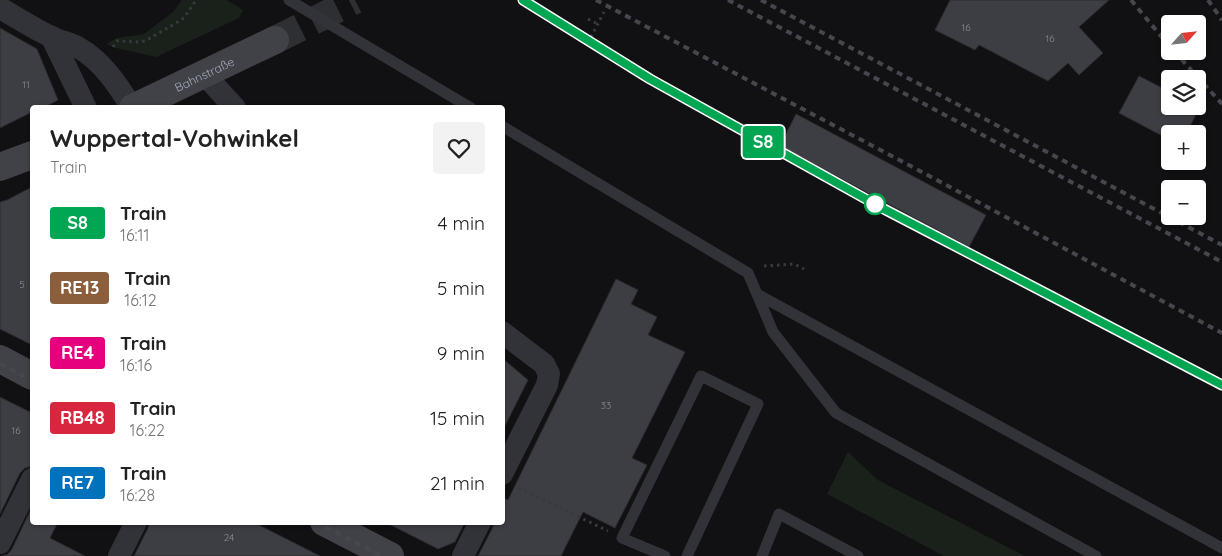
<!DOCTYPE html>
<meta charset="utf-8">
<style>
:root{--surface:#fff;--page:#f2f2f2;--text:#222;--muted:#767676}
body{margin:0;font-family:Quicksand,sans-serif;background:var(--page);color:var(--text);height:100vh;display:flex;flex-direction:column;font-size:19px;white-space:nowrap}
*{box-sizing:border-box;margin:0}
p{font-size:16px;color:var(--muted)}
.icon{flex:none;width:28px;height:28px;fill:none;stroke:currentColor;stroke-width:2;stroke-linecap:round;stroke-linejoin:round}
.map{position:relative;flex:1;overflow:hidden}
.panel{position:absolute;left:30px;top:105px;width:475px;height:420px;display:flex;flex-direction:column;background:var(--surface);border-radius:5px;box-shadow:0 1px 4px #0004}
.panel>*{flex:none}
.badge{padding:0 10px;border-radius:4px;font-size:18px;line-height:32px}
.needle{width:32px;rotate:63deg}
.fabs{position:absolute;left:1161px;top:15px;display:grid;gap:10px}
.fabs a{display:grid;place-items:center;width:45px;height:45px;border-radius:5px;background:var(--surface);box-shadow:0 1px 4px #0004;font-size:25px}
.map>.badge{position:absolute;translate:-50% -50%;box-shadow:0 0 0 2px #fff}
.round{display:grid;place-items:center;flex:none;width:52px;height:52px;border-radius:5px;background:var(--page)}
.head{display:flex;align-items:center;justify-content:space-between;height:85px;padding:0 20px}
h1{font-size:24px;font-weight:700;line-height:38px}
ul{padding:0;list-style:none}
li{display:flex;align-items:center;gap:15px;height:65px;padding:0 20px}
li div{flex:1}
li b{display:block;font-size:19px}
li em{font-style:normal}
li .badge{min-width:55px;font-weight:700;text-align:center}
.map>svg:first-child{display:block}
.green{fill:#19211a}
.building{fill:#3d3e43;stroke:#2b2b2f}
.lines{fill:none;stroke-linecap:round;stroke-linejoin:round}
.secondary-tunnel{stroke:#2e2f33;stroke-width:28;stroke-dasharray:28 14;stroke-linecap:butt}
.path{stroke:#383a3f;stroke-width:3;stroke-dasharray:2.5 4;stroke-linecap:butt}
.service{stroke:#323338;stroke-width:11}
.minor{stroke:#323338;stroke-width:22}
.secondary{stroke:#404248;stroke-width:28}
.rail{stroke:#45474d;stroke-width:4;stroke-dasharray:6 5;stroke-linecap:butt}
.line-casing{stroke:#fff;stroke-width:11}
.line{stroke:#00a651;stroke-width:8}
.stop-dot{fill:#fff;stroke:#00a651;stroke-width:2.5}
.labels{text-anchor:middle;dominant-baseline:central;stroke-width:4;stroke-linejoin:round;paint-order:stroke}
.number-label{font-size:10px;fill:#888d98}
.street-label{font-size:12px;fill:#a1a7b5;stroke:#0c0c0e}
</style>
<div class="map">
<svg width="1222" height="556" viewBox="0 0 1222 556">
<rect width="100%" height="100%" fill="#111113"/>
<path class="green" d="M182,0H227L243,10L239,18L156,57L116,48L106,44L117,38L144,34L173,12Z
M848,452L878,480L1025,556H944L827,494Z"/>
<path class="building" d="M950,0H1109L1079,27L1103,53L1079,75L1068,63L1048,81L979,45L975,50L935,30Z
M0,28L37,49L58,100L43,108H32V112L0,128Z
M1139,76L1170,92V106H1198L1200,107L1186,134H1170V140L1119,113Z
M796,114L986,215L969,247L780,146Z
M32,187V345L0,329V202L7,200Z
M616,279L638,290L631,304L657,317L648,335L685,352L632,458L647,465L615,528L583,512L561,556H478L494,525L492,526L493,522H502V497L508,500Z
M502,358L528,380L502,432Z
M0,397L32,413V466L25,468L20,473L0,514Z
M32,507V522H58L50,538L85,556H1L8,554L12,549Z
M149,522H253L320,556H134L148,528Z
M385,522H465L455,542L438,549Z"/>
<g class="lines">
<path class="secondary-tunnel" d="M275,40L355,0"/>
<path class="path" d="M588,19L598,24
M591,37L604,12
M113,47L117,41L139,42L145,41L171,26L184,18L196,0
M764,266L794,264L804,269
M519,488L608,531"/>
<path class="service" d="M289,0L471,108
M502,126L748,273L757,294L1222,548
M757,294L773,332L836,413L1096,556
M665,556L622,538L701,376L758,404L687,556
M762,556L779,514L858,556"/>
<path class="minor" d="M0,8C18,18 35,30 54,38C62,42 71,43 79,48C102,61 118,85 132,108
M52,38L86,108
M204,74L235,108
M502,332L544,364L549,374L547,385L502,474
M0,543L32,479
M119,556L136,522
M463,556L480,522"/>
<g class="secondary">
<path id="s1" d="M133,108L275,40"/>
<path d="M0,167L32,155"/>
<path d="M0,359L32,376"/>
<path d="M324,522L390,556"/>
</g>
<path class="rail" d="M523,0L650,79L882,208L1222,385
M596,0L907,164L1222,333
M728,0L1222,262
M761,0L1222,245
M1131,0L1170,47
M1208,0L1222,20
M1174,51L1222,104
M0,364L32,380
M316,522L382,556"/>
</g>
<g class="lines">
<g class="line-casing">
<path id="line" d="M523,0L650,79L882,208L1222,385"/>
</g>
<use href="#line" class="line"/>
</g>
<circle class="stop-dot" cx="875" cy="204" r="10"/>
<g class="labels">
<g class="number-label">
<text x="966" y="27">16</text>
<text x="1050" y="38">16</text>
<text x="26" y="84">11</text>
<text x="22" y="284">5</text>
<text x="606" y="405">33</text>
<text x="16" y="430">16</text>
<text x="229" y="537">24</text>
</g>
<g class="street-label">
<text stroke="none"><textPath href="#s1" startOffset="79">Bahnstraße</textPath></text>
</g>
</g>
</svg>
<div class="fabs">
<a><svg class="needle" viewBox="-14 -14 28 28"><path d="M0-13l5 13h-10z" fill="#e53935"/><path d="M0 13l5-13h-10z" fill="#767676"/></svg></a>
<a><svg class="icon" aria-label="layers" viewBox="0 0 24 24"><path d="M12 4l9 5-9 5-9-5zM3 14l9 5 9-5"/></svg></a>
<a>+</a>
<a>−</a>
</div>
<b class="badge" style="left:763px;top:142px;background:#00a651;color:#fff">S8</b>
<section class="panel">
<div class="head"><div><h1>Wuppertal-Vohwinkel</h1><p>Train</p></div><a class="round"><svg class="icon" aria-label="heart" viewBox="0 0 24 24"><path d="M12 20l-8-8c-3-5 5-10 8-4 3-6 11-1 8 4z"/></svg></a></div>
<ul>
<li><span class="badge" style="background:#00a651;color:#fff">S8</span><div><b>Train</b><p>16:11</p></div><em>4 min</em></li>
<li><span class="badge" style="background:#8b5e3c;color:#fff">RE13</span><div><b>Train</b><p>16:12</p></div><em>5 min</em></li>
<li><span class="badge" style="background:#e6007e;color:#fff">RE4</span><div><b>Train</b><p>16:16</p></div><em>9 min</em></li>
<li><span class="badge" style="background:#d7263d;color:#fff">RB48</span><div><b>Train</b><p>16:22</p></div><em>15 min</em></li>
<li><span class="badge" style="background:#0072bc;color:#fff">RE7</span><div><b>Train</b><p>16:28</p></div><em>21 min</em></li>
</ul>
</section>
</div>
